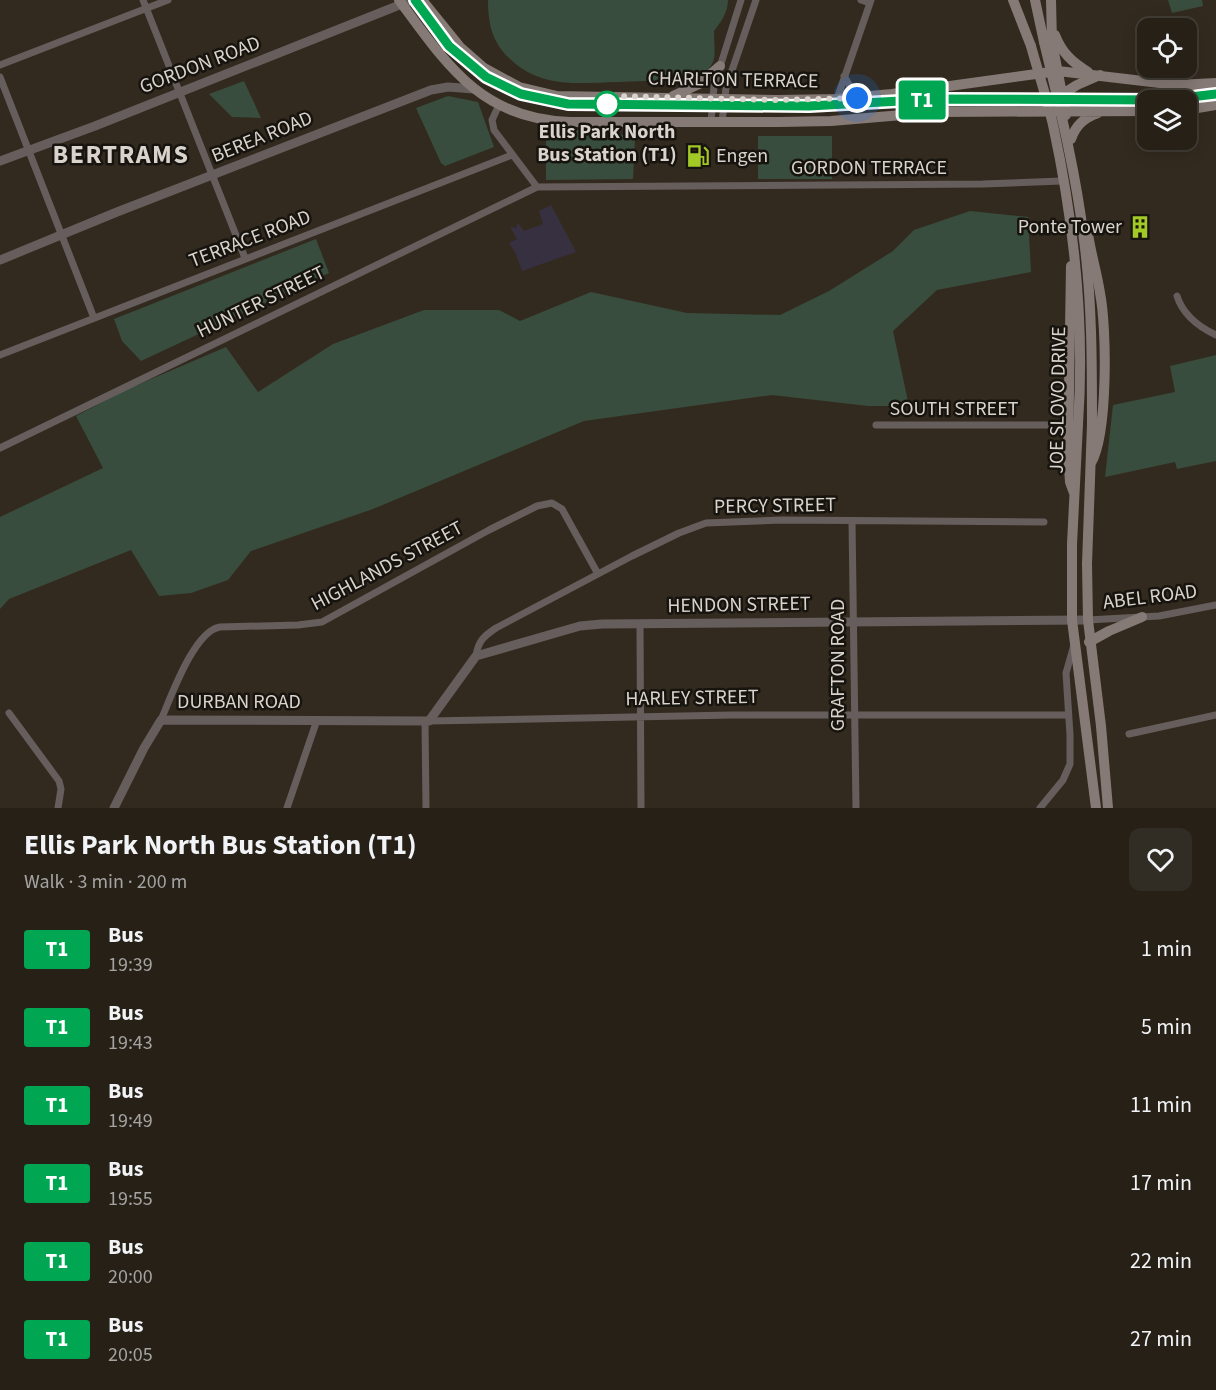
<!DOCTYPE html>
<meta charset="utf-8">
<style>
:root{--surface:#262017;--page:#322d24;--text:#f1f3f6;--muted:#a4a3a1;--line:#423e36}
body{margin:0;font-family:"Source Sans 3",sans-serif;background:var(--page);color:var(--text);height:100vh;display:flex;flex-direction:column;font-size:22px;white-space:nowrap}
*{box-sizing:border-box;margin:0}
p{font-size:20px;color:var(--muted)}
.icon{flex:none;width:33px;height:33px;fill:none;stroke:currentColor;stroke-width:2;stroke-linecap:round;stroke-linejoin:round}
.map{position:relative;height:808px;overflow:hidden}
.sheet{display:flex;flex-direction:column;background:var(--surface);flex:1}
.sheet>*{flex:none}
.badge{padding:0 12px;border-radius:4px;font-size:21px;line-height:39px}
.tools{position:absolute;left:1137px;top:18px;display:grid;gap:12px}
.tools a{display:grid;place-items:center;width:60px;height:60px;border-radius:12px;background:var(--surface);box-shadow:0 3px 15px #0003,0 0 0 2px var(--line);font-size:30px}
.you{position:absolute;width:30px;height:30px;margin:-15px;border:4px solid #fff;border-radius:50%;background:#1a73e8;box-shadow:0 0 0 9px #1a73e833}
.map>.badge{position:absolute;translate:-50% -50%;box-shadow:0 0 0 3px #fff}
.round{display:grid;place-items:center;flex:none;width:63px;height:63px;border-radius:12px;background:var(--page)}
.headline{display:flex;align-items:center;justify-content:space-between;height:102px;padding:0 24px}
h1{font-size:28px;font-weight:700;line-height:45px}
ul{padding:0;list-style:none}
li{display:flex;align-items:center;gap:18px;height:78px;padding:0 24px}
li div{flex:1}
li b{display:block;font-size:22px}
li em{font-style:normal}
li .badge{min-width:66px;font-weight:700;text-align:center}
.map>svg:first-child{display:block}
.education{fill:#363041}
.green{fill:#384d3d}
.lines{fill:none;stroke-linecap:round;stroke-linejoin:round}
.minor{stroke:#665e5c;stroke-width:7}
.tertiary{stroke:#665e5c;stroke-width:9}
.secondary{stroke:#867a76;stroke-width:10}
.secondary-bridge{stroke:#867a76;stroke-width:10}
.line-casing{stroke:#fff;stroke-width:14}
.line{stroke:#00a651;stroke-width:9}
.walk{stroke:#d9d3cc;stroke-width:6;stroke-dasharray:0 10.8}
.stop-dot{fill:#fff;stroke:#00a651;stroke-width:3}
.labels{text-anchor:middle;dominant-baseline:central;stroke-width:5;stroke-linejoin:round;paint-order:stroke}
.street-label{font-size:20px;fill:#d9d3cc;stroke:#17140f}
.stop-label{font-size:20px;font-weight:bold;fill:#d9d3cc;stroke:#17140f}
.poi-label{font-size:20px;fill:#d9d3cc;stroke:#17140f;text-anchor:start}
.district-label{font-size:26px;font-weight:bold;letter-spacing:1.5px;fill:#d9d3cc;stroke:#17140f}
</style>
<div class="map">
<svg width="1216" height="808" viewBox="0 0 1216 808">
<rect width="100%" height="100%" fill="#332a1f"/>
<path class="education" d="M551,205L576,252L522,271L515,252L509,243L517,239L510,227L516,228L518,223L524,231L543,224L539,211Z"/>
<path class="green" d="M488,0H728C728,12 721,22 714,31C714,57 720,63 696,79C670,80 644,81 618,82C577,83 541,89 509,58C492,42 488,23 488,0Z
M1168,0H1202L1203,6L1172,13Z
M244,81L261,118L232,117L209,94Z
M448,96L478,102L494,147L445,166L441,163L416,108Z
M546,130H608L635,139L633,179L546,180Z
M758,136H832V179H758Z
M970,211L1028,217L1031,272L937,290L893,331L909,406H868L772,395L584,421L373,509L251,551L228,580L191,593L159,596L131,550L9,599L0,609V517L103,468L76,416L128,389L226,347L258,392L333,344L424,310H499L520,321L591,292L687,313L780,315L829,291L893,251L914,230Z
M316,239L329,273L141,361L122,341L114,319Z
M1216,355V461L1177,469L1175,462L1105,477L1113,405L1175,392L1170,366Z"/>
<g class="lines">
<path class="minor" d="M143,0L245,258
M861,0L870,3
M0,65L168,0
M844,76L857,98
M0,77L94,318
M837,99L871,0
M499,105L492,120L494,130L537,187L983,184L1062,181
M711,122L714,86L741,0
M722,122L726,88L756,0
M1177,296C1183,315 1199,327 1216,335
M0,355L512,155
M876,425H1068
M0,448L537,187
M852,521L856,808
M1088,620L1159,616L1216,605
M640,624L641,808
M476,656C478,641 484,636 496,628L632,556L679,533L706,523L782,520L1044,522
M9,713L59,781L61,789L58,808
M161,720C171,697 194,631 220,627L298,625L322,622L489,530L537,506L552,503L562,509L598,574
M425,721L426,808
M429,721L732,715H1068
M1129,734L1216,715
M287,808L317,720
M1040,808L1063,780L1070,764V735L1066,673L1074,645"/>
<path class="tertiary" d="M0,161L95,126L412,0
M0,260L117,212L431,90L448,87L474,89
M114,808L144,748L161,720L429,721L476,656L580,626L602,624L1088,620"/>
<path class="secondary" d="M399,0C447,65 481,119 570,122H780L831,121L938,112L1148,111
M422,0L460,47L484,68L519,87L557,96L777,100L837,99L892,94L1058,71L1177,85L1216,83
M1013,0L1031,46
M1035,0L1044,42
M1051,0L1052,42L1066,115
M1055,35C1062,53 1072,62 1088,72
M673,96L699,84L720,66
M1058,97L1077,85L1100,75
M1186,110L1216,105
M1071,139C1076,125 1084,118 1098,113
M1088,234C1091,254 1097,273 1100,293C1107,328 1108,434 1091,463
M1071,266L1068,454L1070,482L1074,493
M1078,424L1072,544V620L1096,808
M1092,424L1087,564L1088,620L1101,726L1108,808
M1089,642L1109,631L1142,617"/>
<path class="secondary-bridge" d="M1044,42C1060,108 1076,173 1084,240C1092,301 1092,362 1092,424
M1031,46C1038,72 1047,98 1053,125C1074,222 1085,324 1078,424"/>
</g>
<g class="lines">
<g class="line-casing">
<path id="line" d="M415,0L449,46L486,77L521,94L568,104L809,106L937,99L1165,100L1216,94"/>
</g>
<use href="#line" class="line"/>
<path class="walk" d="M607,104L612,96L777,100L857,98"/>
</g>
<defs>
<g id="fuel-bare" transform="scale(1.8)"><path d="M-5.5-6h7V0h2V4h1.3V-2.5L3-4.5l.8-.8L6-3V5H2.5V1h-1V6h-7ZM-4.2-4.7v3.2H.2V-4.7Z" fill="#a3c926" stroke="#17140f" stroke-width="2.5" paint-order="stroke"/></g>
<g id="building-bare" transform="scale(1.8)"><path d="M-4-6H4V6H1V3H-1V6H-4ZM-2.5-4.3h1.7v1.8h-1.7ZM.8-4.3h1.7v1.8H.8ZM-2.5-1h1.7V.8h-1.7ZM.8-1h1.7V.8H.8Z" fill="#a3c926" stroke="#17140f" stroke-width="2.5" paint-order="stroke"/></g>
</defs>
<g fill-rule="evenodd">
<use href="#fuel-bare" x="698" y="156"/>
<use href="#building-bare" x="1140" y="227"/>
</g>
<circle class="stop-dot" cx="607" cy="104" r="12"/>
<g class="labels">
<g class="street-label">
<text transform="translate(200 65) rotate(-21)">GORDON ROAD</text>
<text transform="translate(733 80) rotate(1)">CHARLTON TERRACE</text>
<text transform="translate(262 137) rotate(-22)">BEREA ROAD</text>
<text x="869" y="168">GORDON TERRACE</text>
<text transform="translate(250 239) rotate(-21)">TERRACE ROAD</text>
<text transform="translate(261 302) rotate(-26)">HUNTER STREET</text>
<text transform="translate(1058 400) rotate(-89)">JOE SLOVO DRIVE</text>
<text x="954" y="409">SOUTH STREET</text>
<text transform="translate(775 506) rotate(-1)">PERCY STREET</text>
<text transform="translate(387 566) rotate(-28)">HIGHLANDS STREET</text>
<text transform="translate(1150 597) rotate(-7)">ABEL ROAD</text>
<text transform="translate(739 605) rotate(-1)">HENDON STREET</text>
<text transform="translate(838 665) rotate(-90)">GRAFTON ROAD</text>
<text transform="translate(692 698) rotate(-1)">HARLEY STREET</text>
<text x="239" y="702">DURBAN ROAD</text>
</g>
<g class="stop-label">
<text x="607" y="132">Ellis Park North<tspan x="607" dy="23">Bus Station (T1)</tspan></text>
</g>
<g class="poi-label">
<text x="716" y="156">Engen</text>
<text x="1122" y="227" text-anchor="end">Ponte Tower</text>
</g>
<g class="district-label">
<text x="121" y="154">BERTRAMS</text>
</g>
</g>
</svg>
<div class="tools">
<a><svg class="icon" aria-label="locate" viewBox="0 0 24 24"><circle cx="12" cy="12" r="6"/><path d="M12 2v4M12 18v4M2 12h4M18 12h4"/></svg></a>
<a><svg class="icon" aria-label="layers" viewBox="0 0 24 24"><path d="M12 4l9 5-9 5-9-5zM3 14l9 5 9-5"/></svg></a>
</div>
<div class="you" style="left:857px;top:98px"></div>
<b class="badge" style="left:922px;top:100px;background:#00a651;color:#fff">T1</b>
</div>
<section class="sheet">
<div class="headline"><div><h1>Ellis Park North Bus Station (T1)</h1><p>Walk · 3 min · 200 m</p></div><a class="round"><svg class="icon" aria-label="heart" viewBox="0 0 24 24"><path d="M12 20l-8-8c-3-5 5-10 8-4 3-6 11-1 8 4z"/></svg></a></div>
<ul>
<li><span class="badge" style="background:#00a651;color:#fff">T1</span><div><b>Bus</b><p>19:39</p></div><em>1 min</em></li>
<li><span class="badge" style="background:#00a651;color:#fff">T1</span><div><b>Bus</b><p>19:43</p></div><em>5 min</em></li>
<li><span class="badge" style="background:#00a651;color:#fff">T1</span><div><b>Bus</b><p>19:49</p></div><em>11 min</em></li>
<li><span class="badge" style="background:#00a651;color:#fff">T1</span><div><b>Bus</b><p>19:55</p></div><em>17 min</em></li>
<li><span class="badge" style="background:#00a651;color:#fff">T1</span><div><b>Bus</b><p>20:00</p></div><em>22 min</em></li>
<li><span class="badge" style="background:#00a651;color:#fff">T1</span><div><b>Bus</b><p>20:05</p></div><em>27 min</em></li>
</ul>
</section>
